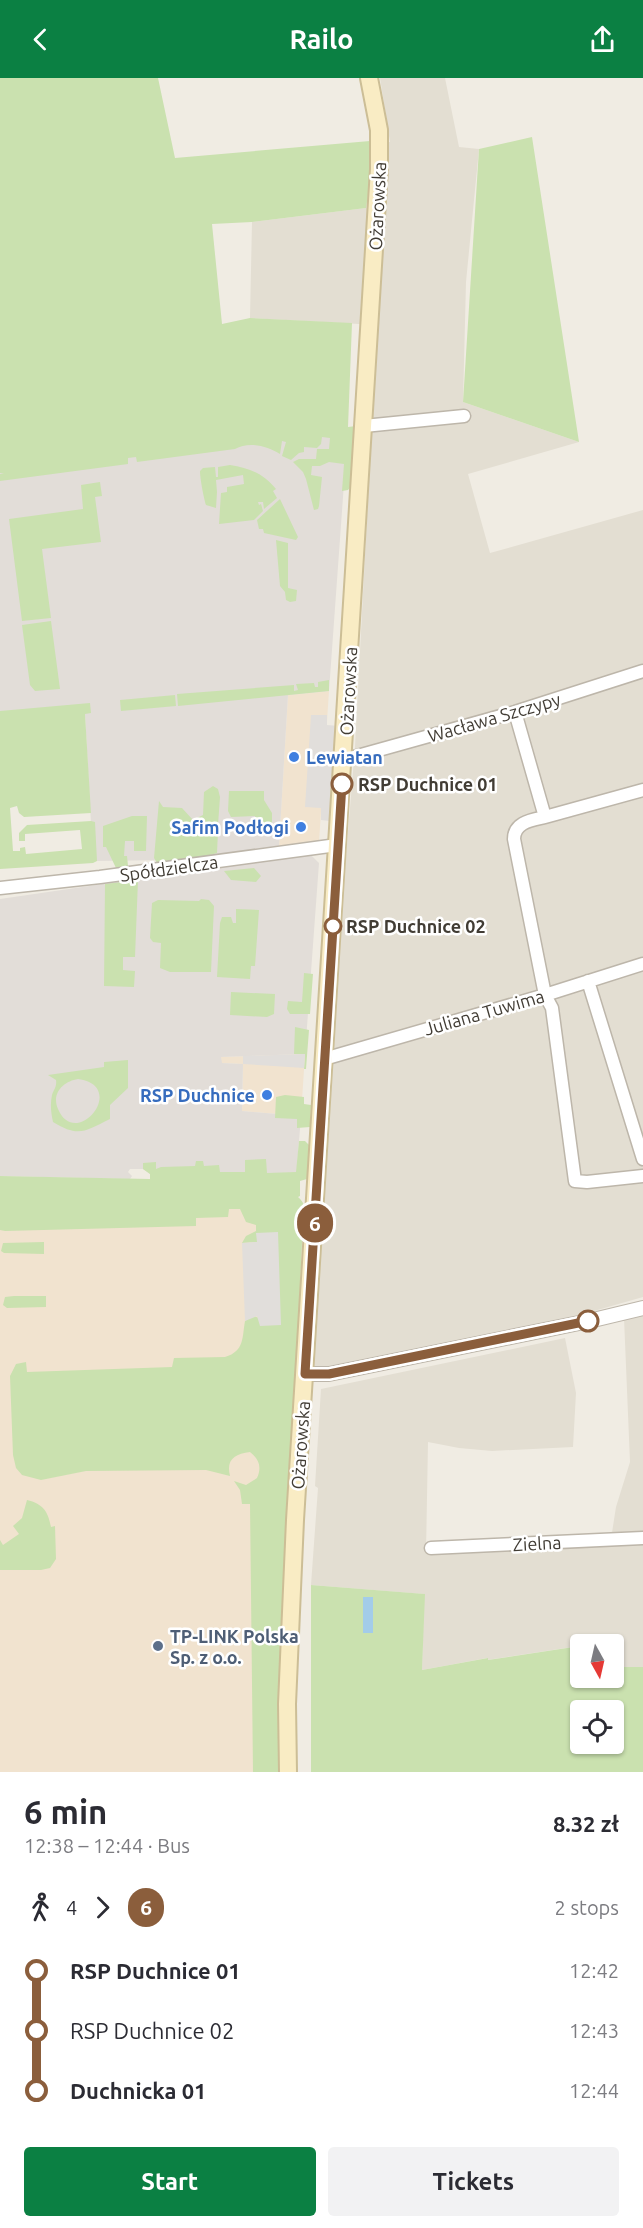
<!DOCTYPE html>
<meta charset="utf-8">
<style>
:root{--surface:#fff;--page:#f2f2f3;--text:#2b2b33;--muted:#7c7c81;--accent:#0b8043}
body{margin:0;font-family:Ubuntu,sans-serif;background:var(--page);color:var(--text);height:100vh;display:flex;flex-direction:column;font-size:22px;white-space:nowrap}
*{box-sizing:border-box;margin:0}
p{font-size:20px;color:var(--muted)}
.icon{flex:none;width:33px;height:33px;fill:none;stroke:currentColor;stroke-width:2;stroke-linecap:round;stroke-linejoin:round}
.map{position:relative;height:1694px;overflow:hidden}
.side{display:flex;flex-direction:column;background:var(--surface);flex:1}
.side>*{flex:none}
.badge{padding:0 12px;border-radius:20px;font-size:21px;line-height:39px}
.needle{width:39px;rotate:172deg}
.buttons{position:absolute;left:570px;top:1556px;display:grid;gap:12px}
.buttons a{display:grid;place-items:center;width:54px;height:54px;border-radius:6px;background:var(--surface);box-shadow:0 2px 4px #0004;font-size:30px}
.map>.badge{position:absolute;translate:-50% -50%;box-shadow:0 0 0 3px #fff}
.legs{display:flex;align-items:center;gap:9px;height:66px;padding:0 24px;font-size:20px}
.legs p{margin-inline-start:auto}
.headline{display:flex;align-items:center;justify-content:space-between;height:102px;padding:0 24px}
h1{font-size:33px;font-weight:700;line-height:45px}
.primary-button{display:flex;gap:12px;margin-top:auto;padding:12px 24px}
.primary-button a{flex:1;height:69px;border-radius:6px;background:var(--accent);color:#fff;font-size:24px;font-weight:700;line-height:69px;text-align:center}
.primary-button a+a{background:var(--page);color:var(--text)}
ul{padding:0 24px;list-style:none}
li{display:flex;align-items:center;gap:21px;height:60px;font-size:22px}
li i{display:grid;place-items:center;width:9px;height:100%;margin:0 8px;background:currentColor}
li i::after{content:'';width:15px;height:15px;margin:-8px;border:4px solid;border-radius:50%;background:var(--surface)}
li p{margin-inline-start:auto}
li:first-child i{background:linear-gradient(#0000 50%,currentColor 0)}
li:last-child i{background:linear-gradient(currentColor 50%,#0000 0)}
header{display:flex;justify-content:space-between;align-items:center;height:78px;padding:0 24px;background:var(--accent);color:#fff;font-size:27px;font-weight:700}
.map>svg:first-child{display:block}
.residential{fill:#e3ded2}
.commercial{fill:#f1e3cf}
.industrial{fill:#e2ddd8}
.green{fill:#cae1af;fill-rule:evenodd}
.parking{fill:#e1dedb}
.water{fill:#a3cce9}
.lines{fill:none;stroke-linecap:round;stroke-linejoin:round}
.minor-casing{stroke:#bdb6aa;stroke-width:15}
.tertiary-casing{stroke:#bdb6aa;stroke-width:16}
.secondary-casing{stroke:#ccbe96;stroke-width:20}
.minor{stroke:#fff;stroke-width:12}
.tertiary{stroke:#fff;stroke-width:14}
.secondary{stroke:#f9ecc4;stroke-width:16}
.line-1-casing{stroke:#fff;stroke-width:14}
.line-1{stroke:#8b5e3c;stroke-width:9}
.shop-dot{fill:#3f7fe0;stroke:#fff;stroke-width:2}
.stop-1-dot{fill:#fff;stroke:#8b5e3c;stroke-width:3}
.service-dot{fill:#5c6f8a;stroke:#fff;stroke-width:2}
.labels{text-anchor:middle;dominant-baseline:central;stroke-width:5;stroke-linejoin:round;paint-order:stroke}
.street-label{font-size:18px;fill:#413c34;stroke:#fff}
.shop-label{font-size:18px;font-weight:bold;fill:#366cbe;stroke:#fff;text-anchor:end}
.stop-label{font-size:18px;font-weight:bold;fill:#413c34;stroke:#fff;text-anchor:start}
.service-label{font-size:18px;font-weight:bold;fill:#4e5e75;stroke:#fff;text-anchor:start}
</style>
<header><svg class="icon" aria-label="back" viewBox="0 0 24 24"><path d="M15 5l-7 7 7 7"/></svg>Railo<svg class="icon" aria-label="share" viewBox="0 0 24 24"><path d="M12 15V3M7 8l5-5 5 5M5 13v7h14v-7"/></svg></header>
<div class="map">
<svg width="643" height="1694" viewBox="0 0 643 1694">
<rect width="100%" height="100%" fill="#f0ece3"/>
<path class="residential" d="M380,0H445L459,69L479,71L466,204L463,324L579,364L468,396L490,475L643,432V1219L566,1241L319,1296L303,1302L355,669L377,247L250,240L252,144L366,130L370,63L390,64Z
M643,1235V1589H614V1566H580V1589L579,1568L487,1582V1580L422,1592L424,1516L311,1507L318,1410L315,1408L321,1311L565,1260L576,1315L573,1369L492,1373L459,1370L428,1364L426,1475L611,1461L616,1429L630,1384L624,1240Z"/>
<path class="commercial" d="M329,613L319,764L279,768L288,617Z
M305,976L301,1038L242,1033L243,986L221,985V979Z
M294,1119L268,1694H0V1120Z"/>
<path class="industrial" d="M348,350L329,613L288,617L279,768L170,782L93,783L85,636L0,642V395Z
M310,776L319,785L305,976L221,979L222,985L243,986L242,1033L301,1038L296,1101H151L150,1096L143,1091H130L128,1094L132,1098L130,1101L0,1098V821Z"/>
<path class="green" d="M0,0H158L175,80L370,63L369,110L366,130L252,144L212,146L222,246L250,240L352,245L348,349L356,348L354,405L348,412L342,413L344,386L329,384L320,388H312L311,397L322,399L319,428L318,431L314,432L306,401L303,394L293,384L299,381H316L317,371H329L330,360L322,359L321,366L317,370L304,369V374L299,375L291,382L282,378L286,364L282,363L280,376C267,368 249,363 235,371L137,384L136,379L128,380V386L0,403V396L4,395H0Z
M532,59L579,364L463,324L479,71Z
M230,387C249,390 263,395 276,411L273,413L277,420L264,431L263,424H258L259,427L261,426L263,433L254,442L219,446L221,415L227,414V409L244,406L243,397L216,402L217,414L216,430L206,427C204,421 200,401 200,393L203,390L215,389L216,399H218V389Z
M100,404L102,418L95,419L101,464L42,471L51,540L22,543L9,441L83,431L81,407Z
M280,421L298,459L296,462L264,455L263,451H259L257,442Z
M276,462L288,465V510L297,512L296,523L290,524L286,522L285,514L280,508Z
M51,543L60,611L35,613L30,607L22,547Z
M329,602V613L178,628L177,616L294,607V613L298,612L296,606L314,605L315,609H318V604Z
M175,617L176,628L121,633L120,622Z
M90,625L91,635L85,636L91,735L24,739L19,735L17,728L10,730L13,773H20V770L25,769L26,776L82,771L80,752L25,756V763H19V755L27,747L91,743L95,744L97,783L93,785L0,791V633Z
M213,708L218,711L220,719L218,747H210V754L218,753L217,775L199,780L157,785L154,780L159,723L163,729L182,730L193,742L203,737L204,714Z
M229,713H264V722L272,735V751L269,754L257,755L255,738L231,739L228,733Z
M132,738H147L146,773H134V763H125L124,778H127L128,788L116,790L106,769H103V748Z
M254,790L261,798L256,804L231,802L224,793Z
M138,802L135,879H123V892L135,893L134,909L104,908L105,806Z
M201,821L209,822L214,828L211,894H170L160,890L161,865L153,864L150,860L152,825L158,822L199,823Z
M236,831L259,832L255,888H251L250,901L217,899L220,845L222,839H231L233,845H236Z
M304,895L313,896L310,936H290L287,931L288,923L302,924Z
M231,914L275,916L274,936L267,939L230,937Z
M295,949L309,952L306,991H304L305,976H294Z
M128,982V1010L110,1027V1041C85,1053 79,1060 53,1044C51,1035 50,1026 52,1017C54,1011 57,1009 56,1002L48,997L104,989V984ZM78,1001C129,1008 76,1073 58,1031C51,1015 64,1003 78,1001Z
M285,1017L304,1019V1026L311,1027L310,1049L297,1050V1041L275,1040L276,1019Z
M299,1063H305L309,1067L307,1101L300,1103V1118L298,1119C312,1131 304,1149 302,1165L288,1490L283,1694H253L250,1426H242L240,1412L234,1403L246,1407L257,1400C262,1389 259,1381 250,1374C234,1376 226,1382 230,1398L206,1392L86,1393L41,1402L22,1397L16,1390L13,1377L10,1298L16,1286L26,1284L27,1294L172,1289L174,1280L225,1279C245,1273 242,1259 245,1243L253,1238L281,1247L257,1155V1164L242,1165L246,1158L256,1153V1147L246,1144L240,1131H229L228,1139L196,1140V1148L5,1153L0,1152V1098L150,1101V1096L143,1091V1085L156,1084V1091L161,1089L195,1088L196,1083H203L204,1088L219,1087L220,1094H245V1082L266,1081L267,1095L296,1094Z
M44,1164V1176L4,1175L1,1173L3,1165Z
M14,1218H46V1229L7,1230L3,1227L5,1219Z
M27,1422C43,1426 48,1433 51,1449L55,1448L56,1481L50,1490L41,1492H0V1462L3,1467L19,1456L13,1448L22,1440Z
M311,1507L425,1516L422,1592L488,1580V1582L580,1568V1599H614V1589H643V1694H311ZM580,1632H614V1665H580Z"/>
<path class="parking" d="M311,637H327V647L339,648L330,743L321,742V730L305,729Z
M305,976L304,990L243,986V978Z
M278,1154L281,1247L260,1248L257,1238L245,1243L242,1165L257,1164L256,1155Z"/>
<path class="water" d="M363,1519H373V1555H363Z"/>
<g class="lines">
<g class="minor-casing">
<path id="minor" d="M364,348L464,338
M515,634L545,739C532,742 514,744 514,761L545,917L552,930L575,1103L587,1104L643,1098
M343,682L515,634L643,593
M545,739L643,712
M0,810L100,799L337,767
M588,903L643,1081
M324,981L545,917L643,886
M431,1470L643,1460"/>
</g>
<g class="tertiary-casing">
<path id="tertiary" d="M305,1296H329L589,1243L643,1230"/>
</g>
<g class="secondary-casing">
<path id="secondary" d="M288,1694L287,1626L295,1442L379,91V52L369,0"/>
</g>
<use href="#minor" class="minor"/>
<use href="#tertiary" class="tertiary"/>
<use href="#secondary" class="secondary"/>
</g>
<g class="lines">
<g class="line-1-casing">
<path id="line-1" d="M342,706L305,1296H329L588,1243"/>
</g>
<use href="#line-1" class="line-1"/>
</g>
<g class="shop-dot">
<circle cx="294" cy="679" r="6"/>
<circle cx="301" cy="749" r="6"/>
<circle cx="267" cy="1017" r="6"/>
</g>
<g class="stop-1-dot">
<circle cx="342" cy="706" r="10"/>
<circle cx="333" cy="848" r="8"/>
<circle cx="588" cy="1243" r="10"/>
</g>
<circle class="service-dot" cx="158" cy="1568" r="6"/>
<g class="labels">
<g class="street-label">
<text transform="translate(377 128) rotate(-87)">Ożarowska</text>
<text transform="translate(348 613) rotate(-87)">Ożarowska</text>
<text transform="translate(494 639) rotate(-16)">Wacława Szczypy</text>
<text transform="translate(169 790) rotate(-8)">Spółdzielcza</text>
<text transform="translate(484 934) rotate(-16)">Juliana Tuwima</text>
<text transform="translate(300 1367) rotate(-86)">Ożarowska</text>
<text transform="translate(537 1465) rotate(-3)">Zielna</text>
</g>
<g class="shop-label">
<text x="306" y="679" text-anchor="start">Lewiatan</text>
<text x="289" y="749">Safim Podłogi</text>
<text x="255" y="1017">RSP Duchnice</text>
</g>
<g class="stop-label">
<text x="358" y="706">RSP Duchnice 01</text>
<text x="346" y="848">RSP Duchnice 02</text>
</g>
<g class="service-label">
<text x="170" y="1558">TP-LINK Polska<tspan x="170" dy="21">Sp. z o.o.</tspan></text>
</g>
</g>
</svg>
<div class="buttons">
<a><svg class="needle" viewBox="-14 -14 28 28"><path d="M0-13l5 13h-10z" fill="#e53935"/><path d="M0 13l5-13h-10z" fill="#7c7c81"/></svg></a>
<a><svg class="icon" aria-label="locate" viewBox="0 0 24 24"><circle cx="12" cy="12" r="6"/><path d="M12 2v4M12 18v4M2 12h4M18 12h4"/></svg></a>
</div>
<b class="badge" style="left:315px;top:1145px;background:#8b5e3c;color:#fff">6</b>
</div>
<section class="side">
<div class="headline"><div><h1>6 min</h1><p>12:38 – 12:44 · Bus</p></div><b>8.32 zł</b></div>
<div class="legs"><svg class="icon" aria-label="walk" viewBox="0 0 24 24"><circle cx="13" cy="4" r="2"/><path d="M13 8l-2 6 4 7M11 14l-3 7M7 12l3-4h3l4 4"/></svg>4<svg class="icon" aria-label="forward" viewBox="0 0 24 24"><path d="M9 5l7 7-7 7"/></svg><b class="badge" style="background:#8b5e3c;color:#fff">6</b><p>2 stops</p></div>
<ul>
<li><i style="color:#8b5e3c"></i><b>RSP Duchnice 01</b><p>12:42</p></li>
<li><i style="color:#8b5e3c"></i><span>RSP Duchnice 02</span><p>12:43</p></li>
<li><i style="color:#8b5e3c"></i><b>Duchnicka 01</b><p>12:44</p></li>
</ul>
<div class="primary-button"><a>Start</a><a>Tickets</a></div>
</section>
